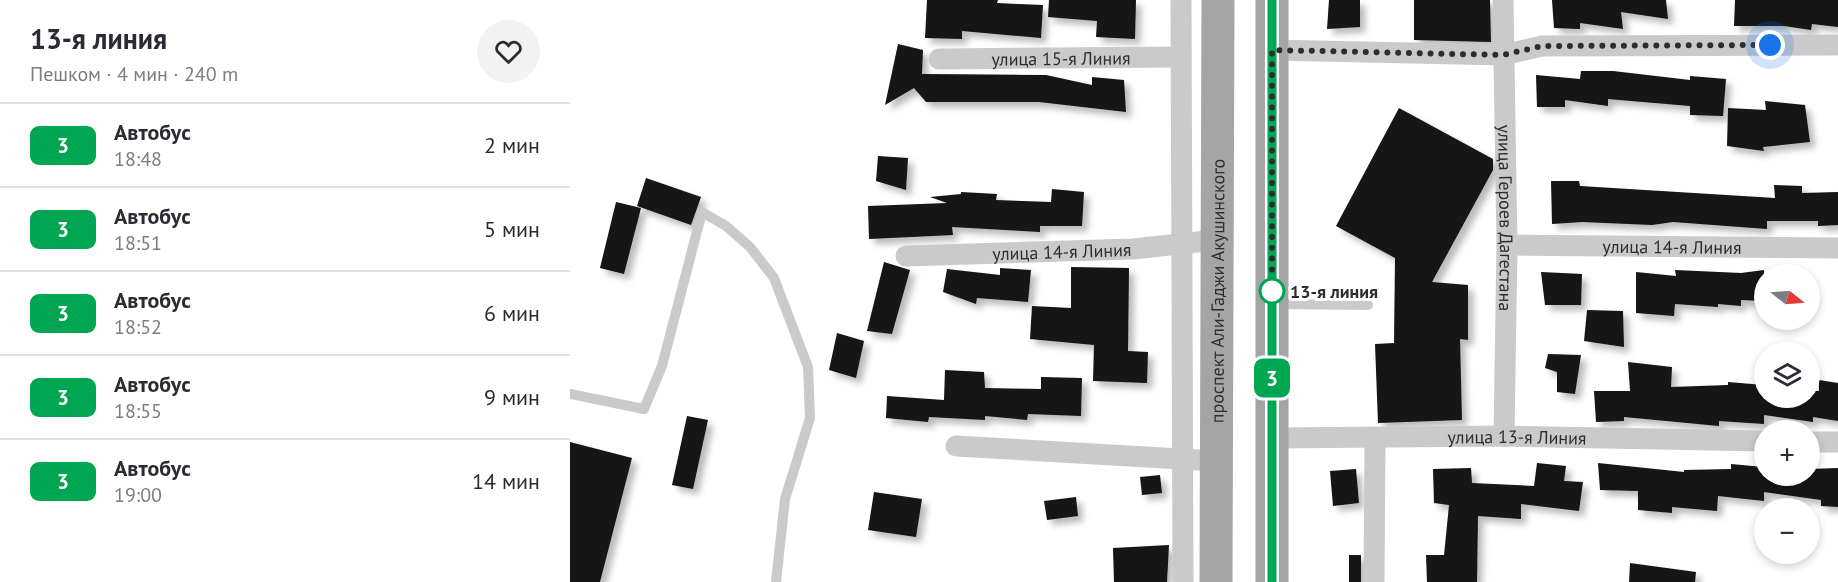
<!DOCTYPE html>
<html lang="ru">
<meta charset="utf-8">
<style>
:root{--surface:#fff;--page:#f2f2f3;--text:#2b2b33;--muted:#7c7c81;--line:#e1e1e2}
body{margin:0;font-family:"PT Sans",sans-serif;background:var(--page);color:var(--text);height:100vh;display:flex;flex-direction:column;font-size:22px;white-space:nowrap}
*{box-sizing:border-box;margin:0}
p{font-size:20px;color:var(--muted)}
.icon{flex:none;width:33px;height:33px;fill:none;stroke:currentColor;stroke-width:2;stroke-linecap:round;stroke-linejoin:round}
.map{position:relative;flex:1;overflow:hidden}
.drawer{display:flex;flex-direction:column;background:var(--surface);width:570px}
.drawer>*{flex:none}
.badge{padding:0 12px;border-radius:9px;font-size:21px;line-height:39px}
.needle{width:39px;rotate:107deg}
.buttons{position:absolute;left:1184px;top:264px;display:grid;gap:12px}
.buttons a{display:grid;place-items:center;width:66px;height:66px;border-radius:50%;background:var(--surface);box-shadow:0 3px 9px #0003;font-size:30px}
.you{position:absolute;width:30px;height:30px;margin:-15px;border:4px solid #fff;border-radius:50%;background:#1a73e8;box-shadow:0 0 0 9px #1a73e833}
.map>.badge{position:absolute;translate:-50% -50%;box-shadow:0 0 0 3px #fff}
.round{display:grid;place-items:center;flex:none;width:63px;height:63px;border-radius:32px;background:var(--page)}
.overview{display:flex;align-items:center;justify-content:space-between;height:102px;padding:0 30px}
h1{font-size:28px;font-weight:700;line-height:45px}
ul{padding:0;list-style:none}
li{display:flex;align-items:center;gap:18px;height:84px;padding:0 30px;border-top:2px solid var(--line)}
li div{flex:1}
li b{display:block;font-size:22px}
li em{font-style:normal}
li .badge{min-width:66px;font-weight:700;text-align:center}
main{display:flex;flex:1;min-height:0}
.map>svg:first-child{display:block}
.building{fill:#141414;filter:url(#shadow)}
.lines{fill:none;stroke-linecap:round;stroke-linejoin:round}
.service{stroke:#cacaca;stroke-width:10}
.minor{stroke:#cacaca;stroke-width:21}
.primary{stroke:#a5a5a5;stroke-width:33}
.line-casing{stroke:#fff;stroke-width:14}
.line{stroke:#00a651;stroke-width:9}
.walk{stroke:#2d2d2d;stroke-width:6;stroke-dasharray:0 10.8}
.stop-dot{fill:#fff;stroke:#00a651;stroke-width:3}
.labels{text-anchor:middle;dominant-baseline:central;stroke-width:6;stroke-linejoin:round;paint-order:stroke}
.street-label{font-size:18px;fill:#2d2d2d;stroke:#fff}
.stop-label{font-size:18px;font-weight:bold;fill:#2d2d2d;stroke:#fff;text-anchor:start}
</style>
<main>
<section class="drawer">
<div class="overview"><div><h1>13-я линия</h1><p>Пешком · 4 мин · 240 m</p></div><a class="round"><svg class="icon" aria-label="heart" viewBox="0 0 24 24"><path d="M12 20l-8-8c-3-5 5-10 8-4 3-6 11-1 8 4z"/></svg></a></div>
<ul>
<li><span class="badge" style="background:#00a651;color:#fff">3</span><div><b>Автобус</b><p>18:48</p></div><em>2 мин</em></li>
<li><span class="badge" style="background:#00a651;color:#fff">3</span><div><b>Автобус</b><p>18:51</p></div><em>5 мин</em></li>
<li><span class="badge" style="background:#00a651;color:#fff">3</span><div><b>Автобус</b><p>18:52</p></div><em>6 мин</em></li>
<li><span class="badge" style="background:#00a651;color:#fff">3</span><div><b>Автобус</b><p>18:55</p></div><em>9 мин</em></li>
<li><span class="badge" style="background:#00a651;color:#fff">3</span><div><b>Автобус</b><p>19:00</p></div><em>14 мин</em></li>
</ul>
</section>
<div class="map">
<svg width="1268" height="582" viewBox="0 0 1268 582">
<defs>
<filter id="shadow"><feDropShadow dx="5.5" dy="5.5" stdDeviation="3" flood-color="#0004"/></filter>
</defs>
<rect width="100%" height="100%" fill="#fff"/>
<path class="building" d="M357,0H428L427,3L473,5L471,38L392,31V39L355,38Z
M479,0H566L565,39L526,37L527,21L478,17Z
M759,0H790V27L757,29Z
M844,0H920L921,42L844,40Z
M982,0H1096L1098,19L1051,12L1053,29L1010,23V29L984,28Z
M1165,0H1268V27L1242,24L1241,30L1214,26H1164Z
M328,44L353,50L352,74L476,75L522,85V77L554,80L556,112L469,102H356L344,88L315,105Z
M1011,71H1043L1120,80V76L1156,79L1153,116L1120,115V106L1038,99V106L995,100V107H967L966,75L1010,79Z
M1195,101L1235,105L1240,142L1193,147L1194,151L1157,146L1158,108L1196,110Z
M829,108L923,159V170L862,282L898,285V340L890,339L892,420L808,423L805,344L824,343L825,258L766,226Z
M308,156L338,158L336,190L306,181Z
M76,178L131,197L121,225L67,206Z
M981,181H1009L1010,186L1205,198L1204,185L1232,186V193L1268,192V225L1248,226V221H1197V229L1103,222L1082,225L1012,222L982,224Z
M482,189L514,192L512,226H470V232L382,227L383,235L299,239L298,206L377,203L360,197L391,194V192L427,194L426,200L481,202Z
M46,202L71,208L54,274L30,268Z
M314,262L340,270L322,334L297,331Z
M501,267L559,268L558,351L578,352L577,383L523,381L524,345L460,339L462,306L501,308Z
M430,268L461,270L458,302L407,298L406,304L373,292L377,269L430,275Z
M1105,270L1171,273L1194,270V301L1171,300V306L1148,304V307L1105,304L1104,316L1066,313V272L1106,276Z
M971,272L1012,274L1011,305H975Z
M1017,310L1053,311L1054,347L1014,341Z
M267,333L294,341L286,378L259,370Z
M978,354L1011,355L1005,394L987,392V372L975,368Z
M1058,362L1102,367L1101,387L1158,385V382L1194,385V398H1239V391H1249V380L1268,383V421L1243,417V422L1194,415V424L1149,421V426L1054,417V421L1026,422L1024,391H1060Z
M375,370L414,372L415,388L471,389V377L512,378L511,416L458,414L457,420L415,416V420L359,417L358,422L316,418L317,396L374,400Z
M117,416L138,420L123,489L102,485Z
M0,442L62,458L30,582H0Z
M967,463L996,466L994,481L1013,482L1009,511L951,504V519L908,516L907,582H857L856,555H874L879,505L864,503L863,469L901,468L902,483L964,486Z
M1028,463L1114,472V470L1161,469V464L1193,467V476H1239V469L1268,468V507L1251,506V500L1194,492V501L1148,496L1147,511L1102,507V513L1068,510V491L1030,490Z
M786,469L789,503L763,506L760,471Z
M590,475L592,493L572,495L570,477Z
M304,492L352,499L346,537L298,530Z
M506,497L508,516L477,520L474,501Z
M599,545L597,582H544L543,548Z
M779,555H791V582H779Z
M1060,563L1126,572L1125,582H1059Z"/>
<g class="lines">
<path class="service" d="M705,304L798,305
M0,394L74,409L92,366L132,212L156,226L180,247L204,278L238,367L240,418L215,499L206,582"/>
<g class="minor">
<path d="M611,0L613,582"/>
<path id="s1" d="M933,0L937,245L934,436"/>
<path d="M702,50L933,55L972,46L1268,45"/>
<path id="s2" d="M369,59L611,57"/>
<path id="s3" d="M937,245L1268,248"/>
<path id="s4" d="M336,256L563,249L646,240"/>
<path id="s5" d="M701,438L934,436L1194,441"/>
<path d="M1239,442H1268"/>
<path d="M386,446L646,461"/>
<path d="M804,582L805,439"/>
</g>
<g class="primary">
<path id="s6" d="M646,582L648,0"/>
<path d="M702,582V0"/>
</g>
</g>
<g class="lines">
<g class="line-casing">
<path id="line" d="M702,582V0"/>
</g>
<use href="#line" class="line"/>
<path class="walk" d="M702,291V50L933,55L972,46L1200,45"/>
</g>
<circle class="stop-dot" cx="702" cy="291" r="12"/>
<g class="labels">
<g class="street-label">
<text stroke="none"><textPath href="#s2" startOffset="122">улица 15-я Линия</textPath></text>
<text stroke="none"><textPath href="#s1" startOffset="218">улица Героев Дагестана</textPath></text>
<text stroke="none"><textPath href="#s3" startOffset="165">улица 14-я Линия</textPath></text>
<text stroke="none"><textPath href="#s4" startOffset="156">улица 14-я Линия</textPath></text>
<text stroke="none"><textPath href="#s6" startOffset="291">проспект Али-Гаджи Акушинского</textPath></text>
<text stroke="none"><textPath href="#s5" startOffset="246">улица 13-я Линия</textPath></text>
</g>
<g class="stop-label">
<text x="720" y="291">13-я линия</text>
</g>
</g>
</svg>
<div class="buttons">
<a><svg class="needle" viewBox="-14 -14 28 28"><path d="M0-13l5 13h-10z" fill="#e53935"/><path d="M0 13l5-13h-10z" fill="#7c7c81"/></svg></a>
<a><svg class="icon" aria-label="layers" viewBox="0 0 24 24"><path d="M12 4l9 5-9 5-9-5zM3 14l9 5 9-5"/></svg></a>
<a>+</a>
<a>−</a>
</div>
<div class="you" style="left:1200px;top:45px"></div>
<b class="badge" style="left:702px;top:378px;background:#00a651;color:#fff">3</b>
</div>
</main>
